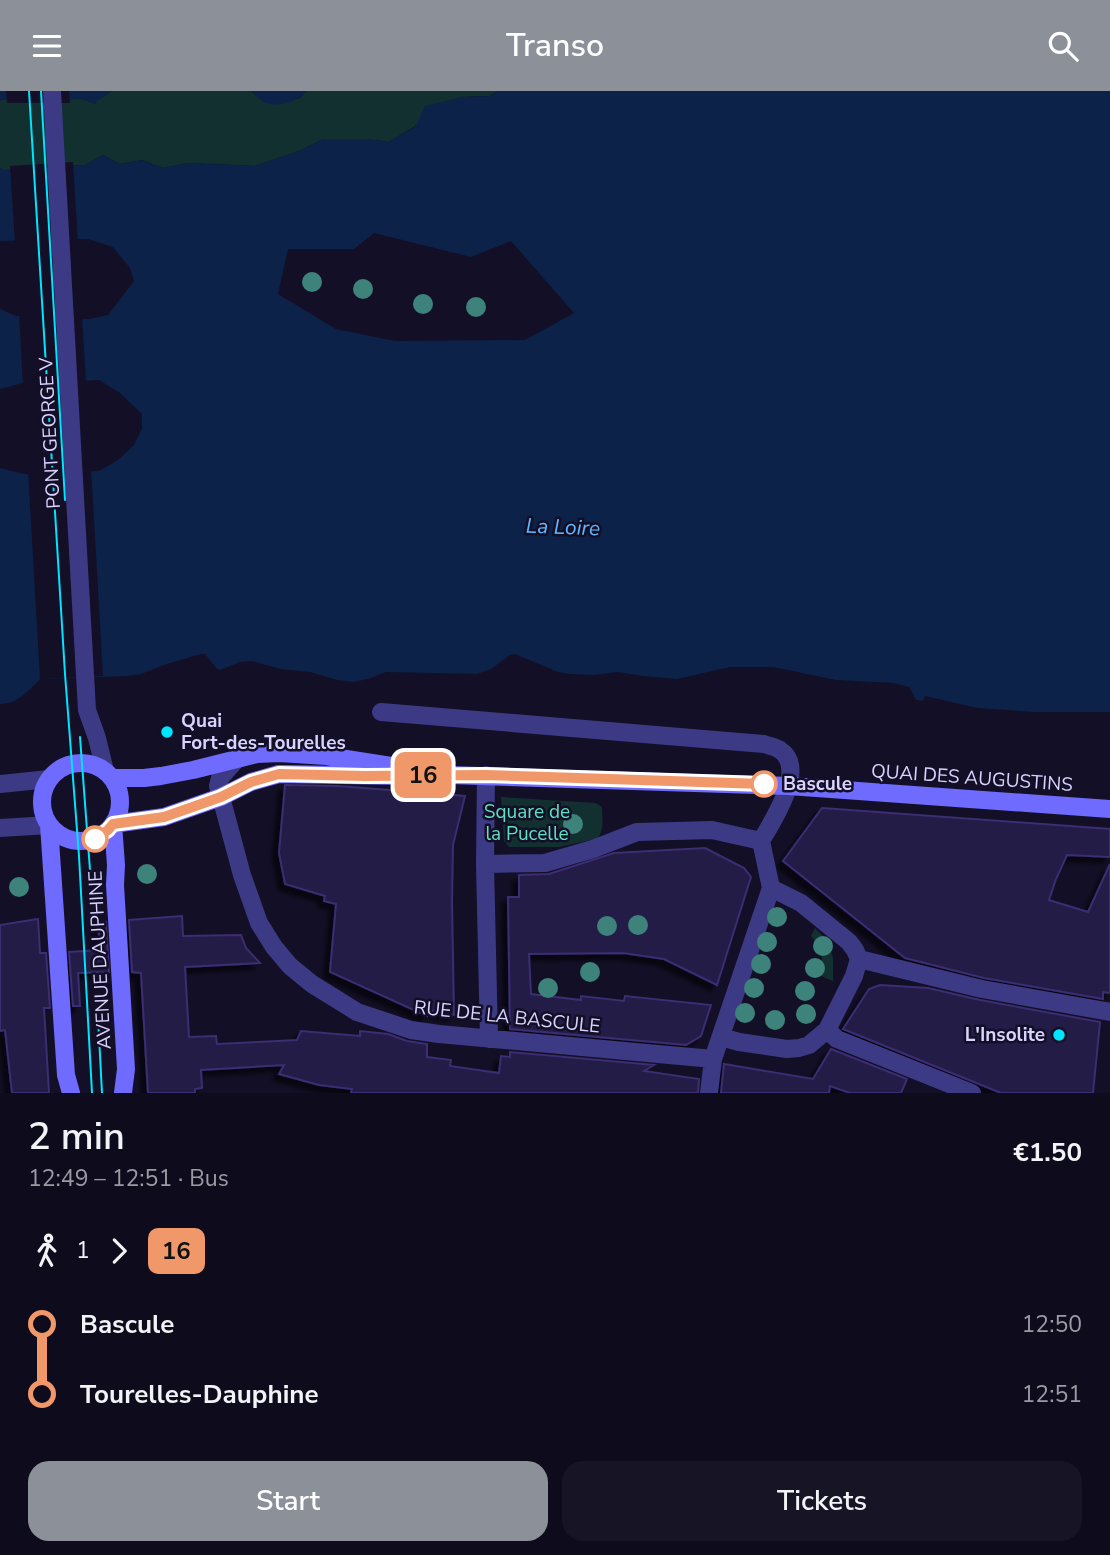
<!DOCTYPE html>
<meta charset="utf-8">
<style>
:root{--surface:#0e0b1c;--page:#171425;--text:#f1f3f6;--muted:#9b9ba3;--accent:#8c9099}
body{margin:0;font-family:"Nunito Sans",sans-serif;background:var(--page);color:var(--text);height:100vh;display:flex;flex-direction:column;font-size:26px;white-space:nowrap}
*{box-sizing:border-box;margin:0}
p{font-size:23px;color:var(--muted)}
.icon{flex:none;width:38px;height:38px;fill:none;stroke:currentColor;stroke-width:2;stroke-linecap:round;stroke-linejoin:round}
.map{position:relative;height:1002px;overflow:hidden}
.panel{display:flex;flex-direction:column;background:var(--surface);flex:1}
.panel>*{flex:none}
.badge{padding:0 14px;border-radius:10px;font-size:24px;line-height:46px}
.map>.badge{position:absolute;translate:-50% -50%;box-shadow:0 0 0 4px #fff}
.legs{display:flex;align-items:center;gap:10px;height:77px;padding:0 28px;font-size:23px}
.legs p{margin-inline-start:auto}
.summary{display:flex;align-items:center;justify-content:space-between;height:119px;padding:0 28px}
h1{font-size:38px;font-weight:600;line-height:52px}
.action{display:flex;gap:14px;margin-top:auto;padding:14px 28px}
.action a{flex:1;height:80px;border-radius:21px;background:var(--accent);color:#fff;font-size:28px;font-weight:600;line-height:80px;text-align:center}
.action a+a{background:var(--page);color:var(--text)}
ul{padding:0 28px;list-style:none}
li{display:flex;align-items:center;gap:24px;height:70px;font-size:26px}
li i{display:grid;place-items:center;width:10px;height:100%;margin:0 9px;background:currentColor}
li i::after{content:'';width:18px;height:18px;margin:-9px;border:5px solid;border-radius:50%;background:var(--surface)}
li p{margin-inline-start:auto}
li:first-child i{background:linear-gradient(#0000 50%,currentColor 0)}
li:last-child i{background:linear-gradient(currentColor 50%,#0000 0)}
header{display:flex;justify-content:space-between;align-items:center;height:91px;padding:0 28px;background:var(--accent);color:#fff;font-size:32px;font-weight:600}
.map>svg:first-child{display:block}
.green{fill:#12302f}
.water{fill:#0c2248;fill-rule:evenodd}
.pier{fill:#130f26}
.building{fill:#241b47;stroke:#3b2d73;stroke-width:2;filter:url(#shadow)}
.lines{fill:none;stroke-linecap:round;stroke-linejoin:round}
.minor{stroke:#3d3a85;stroke-width:18}
.tertiary{stroke:#3d3a85;stroke-width:18}
.secondary{stroke:#6f6bff;stroke-width:18}
.tram{stroke:#00e5ff;stroke-width:2}
.tree{fill:#3d827b}
.line-1-casing{stroke:#fff;stroke-width:16}
.line-1{stroke:#f0986a;stroke-width:10}
.poi-dot{fill:#00e5ff;stroke:#130f26;stroke-width:2.5}
.stop-1-dot{fill:#fff;stroke:#f0986a;stroke-width:3.5}
.labels{text-anchor:middle;dominant-baseline:central;stroke-width:5;stroke-linejoin:round;paint-order:stroke}
.street-label{font-size:19px;fill:#d9d4ff;stroke:#130f26}
.poi-label{font-size:19px;font-weight:bold;fill:#d9d4ff;stroke:#130f26;text-anchor:start}
.stop-label{font-size:19px;font-weight:bold;fill:#d9d4ff;stroke:#130f26;text-anchor:start}
.park-label{font-size:19px;fill:#5fe0c0;stroke:#130f26}
.water-label{font-size:21px;font-style:italic;fill:#62b6ff;stroke:#130f26}
</style>
<header><svg class="icon" aria-label="menu" viewBox="0 0 24 24"><path d="M4 6h16M4 12h16M4 18h16"/></svg>Transo<svg class="icon" aria-label="search" viewBox="0 0 24 24"><circle cx="10" cy="10" r="6"/><path d="M15 15l6 6"/></svg></header>
<div class="map">
<svg width="1110" height="1002" viewBox="0 0 1110 1002">
<defs>
<filter id="shadow"><feDropShadow dx="-6" dy="6" stdDeviation="2" flood-color="#0009"/></filter>
</defs>
<rect width="100%" height="100%" fill="#130f26"/>
<path class="green" d="M112,0H251L264,11L300,7L306,0H498L490,5L462,6L389,51L368,48H324L299,60L255,75L189,72L163,77L142,69L120,73L103,64L85,74L4,79L0,77V10L2,9L82,8L96,13V10Z
M501,706L596,712L602,716C602,726 605,742 596,748L559,756H509L504,750Z
M815,837L828,850L833,867V890L821,885C824,869 822,858 811,845Z"/>
<path class="water" d="M0,0H112L97,10L96,13L82,8L2,9L0,10Z
M251,0H306C297,12 278,17 264,11C260,9 255,3 251,0Z
M498,0H1110V621H1035L977,617L925,605L923,610L916,609L909,596L894,592L836,589L773,576H730L677,588L643,585L618,581L594,584L570,583L558,581L515,563L510,564L491,578L477,583L386,581L368,588L353,591L337,589L310,581L280,578L252,570L240,571L220,579L216,577L205,563H201L167,573L141,583L128,585L40,588C27,601 19,612 0,613V377L24,383L99,380L118,369L134,354L142,338V323L120,302L99,289L23,292L0,298V218L16,225L89,228L108,224L134,190L130,177L113,156L88,148L0,150V77L4,79L85,74L103,64L120,73L142,69L163,77L189,72L255,75L299,60L324,48H368L389,51L416,35L425,15L462,6L490,5ZM374,142L471,166L511,150L574,222L525,249L395,250L336,238L278,203L288,158H354Z"/>
<path class="pier" d="M6,0H69L70,12H7Z
M73,71L78,152L15,153L10,75Z
M19,221L82,224L86,293L23,296Z
M91,377L103,585L40,588L28,379Z"/>
<path class="building" d="M285,694L338,695L465,705L453,754L452,810L454,924L427,919V925L330,881L336,813L324,810L325,805L285,793L279,762Z
M822,717L1110,738V766L1067,764L1056,788L1049,809L1088,821L1110,773V902L1103,901V908L984,887L905,867L783,770Z
M705,757L744,777L751,786L717,894L664,868L623,862L529,863L531,903L581,909V905L624,910L625,905L711,914L701,945L686,954L510,938L508,806H519V784L549,783L614,762Z
M182,825L183,845L241,844L246,857L260,872L185,876L189,946L216,945L217,953L297,949L301,940L360,945V940L388,943L407,950L427,953V966L451,969L450,975L499,982L501,965L510,966V961L654,974L644,980L699,988L698,1002H351L352,998L319,994L279,983L284,974L201,979L202,997L195,998V1002H148L141,882L132,881L129,829Z
M38,828L40,862H46L50,917H44L49,1002H12L5,939L0,940V834Z
M98,831H106L109,881L78,882L80,915H73L69,861L100,859Z
M880,894L928,897L980,909L1100,931L1093,1002H1001L843,938L869,898Z
M831,958L907,988L901,1002H850L830,995L829,1002H721L724,973L813,988Z"/>
<g class="lines">
<path class="minor" d="M381,621L764,653C769,655 776,656 780,659C808,677 772,731 761,750L771,797L713,968L709,1002
M236,669L220,687L218,695L242,784L259,832L274,856L290,875L312,893L357,921L411,939L439,943L713,968
M486,684L485,773L489,948
M485,773L545,772L593,758L637,741L712,739L761,750
M859,868L982,898L1110,921
M827,939L837,948L972,1002
M721,946L739,951L787,958L799,957L809,954L827,939L854,885L859,868L855,859L849,851L801,812L771,797"/>
<path class="tertiary" d="M52,0L87,619L97,647L105,680
M0,693L49,688
M0,737L49,734"/>
<path class="secondary" d="M42 711a39 39 0 1 1 78 0a39 39 0 1 1-78 0Z
M112,687H144L161,685L193,679L257,663L279,662L327,665L450,684L789,695L1110,718
M113,733L164,726L221,706L251,691L279,683L405,685
M113,733L116,774L115,794L126,978L123,1002
M49,734L66,984L71,1002"/>
<path class="tram" d="M29,0L65,583L79,765L92,1002
M41,0L65,409
M80,646L90,779
M98,926L102,1002"/>
</g>
<g class="tree">
<circle cx="312" cy="191" r="10"/>
<circle cx="363" cy="198" r="10"/>
<circle cx="423" cy="213" r="10"/>
<circle cx="476" cy="216" r="10"/>
<circle cx="573" cy="733" r="10"/>
<circle cx="147" cy="783" r="10"/>
<circle cx="19" cy="796" r="10"/>
<circle cx="777" cy="826" r="10"/>
<circle cx="638" cy="834" r="10"/>
<circle cx="607" cy="835" r="10"/>
<circle cx="767" cy="851" r="10"/>
<circle cx="823" cy="855" r="10"/>
<circle cx="761" cy="873" r="10"/>
<circle cx="815" cy="877" r="10"/>
<circle cx="590" cy="881" r="10"/>
<circle cx="548" cy="897" r="10"/>
<circle cx="754" cy="897" r="10"/>
<circle cx="805" cy="900" r="10"/>
<circle cx="745" cy="922" r="10"/>
<circle cx="806" cy="923" r="10"/>
<circle cx="775" cy="929" r="10"/>
</g>
<g class="lines">
<g class="line-1-casing">
<path id="line-1" d="M95,748L108,739L113,733L164,726L221,706L251,691L279,683L365,685L486,684L764,693"/>
</g>
<use href="#line-1" class="line-1"/>
</g>
<g class="poi-dot">
<circle cx="167" cy="641" r="7"/>
<circle cx="1059" cy="944" r="7"/>
</g>
<g class="stop-1-dot">
<circle cx="764" cy="693" r="12"/>
<circle cx="95" cy="748" r="12"/>
</g>
<g class="labels">
<g class="street-label">
<text transform="translate(50 342) rotate(-93)">PONT GEORGE V</text>
<text transform="translate(972 687) rotate(4)">QUAI DES AUGUSTINS</text>
<text transform="translate(100 869) rotate(-93)">AVENUE DAUPHINE</text>
<text transform="translate(507 926) rotate(6)">RUE DE LA BASCULE</text>
</g>
<g class="poi-label">
<text x="181" y="630">Quai<tspan x="181" dy="22">Fort-des-Tourelles</tspan></text>
<text x="1045" y="944" text-anchor="end">L'Insolite</text>
</g>
<g class="stop-label">
<text x="783" y="693">Bascule</text>
</g>
<g class="park-label">
<text x="527" y="721">Square de<tspan x="527" dy="22">la Pucelle</tspan></text>
</g>
<g class="water-label">
<text transform="translate(563 436) rotate(2)">La Loire</text>
</g>
</g>
</svg>
<b class="badge" style="left:423px;top:684px;background:#f0986a;color:#111">16</b>
</div>
<section class="panel">
<div class="summary"><div><h1>2 min</h1><p>12:49 – 12:51 · Bus</p></div><b>€1.50</b></div>
<div class="legs"><svg class="icon" aria-label="walk" viewBox="0 0 24 24"><circle cx="13" cy="4" r="2"/><path d="M13 8l-2 6 4 7M11 14l-3 7M7 12l3-4h3l4 4"/></svg>1<svg class="icon" aria-label="forward" viewBox="0 0 24 24"><path d="M9 5l7 7-7 7"/></svg><b class="badge" style="background:#f0986a;color:#111">16</b></div>
<ul>
<li><i style="color:#f0986a"></i><b>Bascule</b><p>12:50</p></li>
<li><i style="color:#f0986a"></i><b>Tourelles-Dauphine</b><p>12:51</p></li>
</ul>
<div class="action"><a>Start</a><a>Tickets</a></div>
</section>
